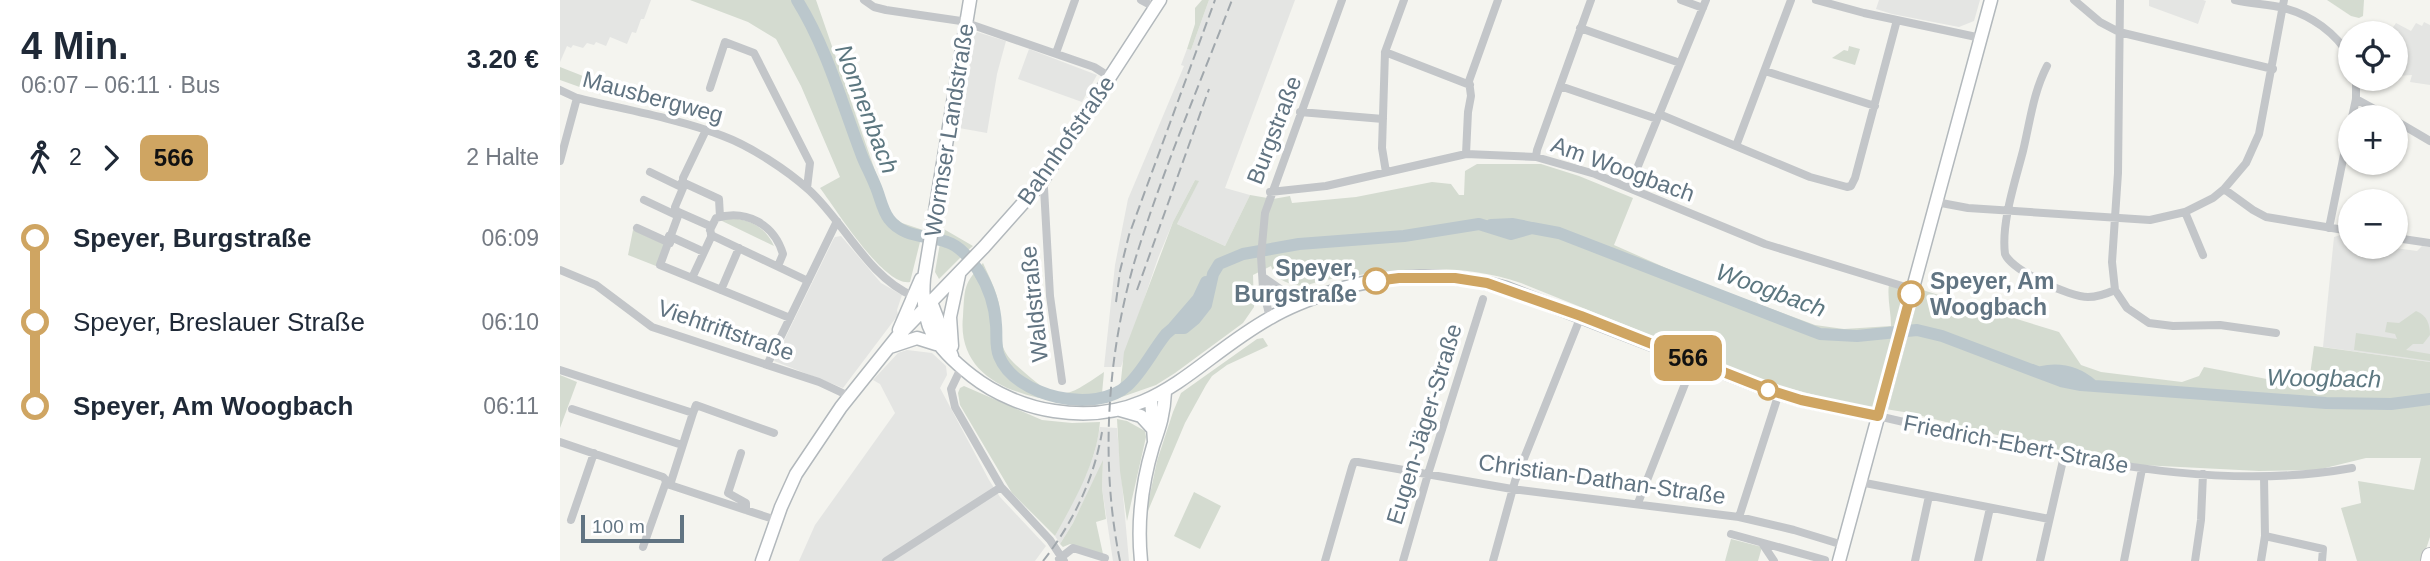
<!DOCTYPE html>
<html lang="de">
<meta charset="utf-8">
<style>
:root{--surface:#fff;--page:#f2f2f3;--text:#1f2937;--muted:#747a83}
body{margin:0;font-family:Arial,sans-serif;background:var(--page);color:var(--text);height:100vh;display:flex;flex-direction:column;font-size:26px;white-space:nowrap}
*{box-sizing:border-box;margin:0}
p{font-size:23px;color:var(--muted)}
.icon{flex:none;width:38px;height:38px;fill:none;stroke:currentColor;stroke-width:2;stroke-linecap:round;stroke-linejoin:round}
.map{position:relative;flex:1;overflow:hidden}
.drawer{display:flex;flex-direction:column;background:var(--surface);width:560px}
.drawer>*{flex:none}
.badge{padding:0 14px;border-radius:10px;font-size:24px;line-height:46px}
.tools{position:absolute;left:1778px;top:21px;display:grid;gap:14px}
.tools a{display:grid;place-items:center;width:70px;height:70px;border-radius:50%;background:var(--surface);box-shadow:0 2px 5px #0004;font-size:35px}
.scale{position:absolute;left:21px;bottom:18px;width:103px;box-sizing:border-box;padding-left:7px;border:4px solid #617482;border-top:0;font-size:19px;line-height:24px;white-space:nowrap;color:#617482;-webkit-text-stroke:5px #fff;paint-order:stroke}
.map>.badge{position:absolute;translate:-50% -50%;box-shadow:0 0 0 4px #fff}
.legs{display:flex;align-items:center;gap:10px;height:77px;padding:0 21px;font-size:23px}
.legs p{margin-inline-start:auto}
.headline{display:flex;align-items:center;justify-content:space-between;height:119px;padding:0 21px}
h1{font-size:38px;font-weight:700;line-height:52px}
ul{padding:0 21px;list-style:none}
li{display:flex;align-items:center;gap:24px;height:84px;font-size:26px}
li i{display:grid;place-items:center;width:10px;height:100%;margin:0 9px;background:currentColor}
li i::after{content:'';width:18px;height:18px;margin:-9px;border:5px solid;border-radius:50%;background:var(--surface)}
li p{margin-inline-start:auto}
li:first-child i{background:linear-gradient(#0000 50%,currentColor 0)}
li:last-child i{background:linear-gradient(currentColor 50%,#0000 0)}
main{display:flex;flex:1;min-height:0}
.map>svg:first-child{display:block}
.built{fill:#e4e5e3}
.green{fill:#d4dbd0}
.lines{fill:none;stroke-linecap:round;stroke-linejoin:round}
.stream{stroke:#bbc7cc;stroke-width:2}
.river{stroke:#bbc7cc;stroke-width:12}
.secondary-casing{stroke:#b2b8bc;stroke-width:15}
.highway-casing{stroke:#b5b8bb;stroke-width:18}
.street{stroke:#c3c6c9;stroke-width:8}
.secondary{stroke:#fff;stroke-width:12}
.highway{stroke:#fff;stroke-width:16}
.rail{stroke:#a0a7ac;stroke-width:2;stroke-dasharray:10 5;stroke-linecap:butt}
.line-1-casing{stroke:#fff;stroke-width:16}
.line-1{stroke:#cfa562;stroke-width:10}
.stop-1-dot{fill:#fff;stroke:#cfa562;stroke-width:3.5}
.labels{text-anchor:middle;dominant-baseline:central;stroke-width:7;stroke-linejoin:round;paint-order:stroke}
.street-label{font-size:23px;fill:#617482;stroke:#fff}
.stop-label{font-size:23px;font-weight:bold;fill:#617482;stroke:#fff;text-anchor:end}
.water-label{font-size:24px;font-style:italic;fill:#5c7780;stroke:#fff}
</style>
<main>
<section class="drawer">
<div class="headline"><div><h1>4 Min.</h1><p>06:07 – 06:11 · Bus</p></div><b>3.20 €</b></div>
<div class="legs"><svg class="icon" aria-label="walk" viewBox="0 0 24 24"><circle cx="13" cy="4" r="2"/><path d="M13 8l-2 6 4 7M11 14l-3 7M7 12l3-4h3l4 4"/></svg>2<svg class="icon" aria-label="forward" viewBox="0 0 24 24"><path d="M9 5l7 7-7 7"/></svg><b class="badge" style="background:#cfa562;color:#111">566</b><p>2 Halte</p></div>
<ul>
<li><i style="color:#cfa562"></i><b>Speyer, Burgstraße</b><p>06:09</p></li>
<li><i style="color:#cfa562"></i><span>Speyer, Breslauer Straße</span><p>06:10</p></li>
<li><i style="color:#cfa562"></i><b>Speyer, Am Woogbach</b><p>06:11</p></li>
</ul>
</section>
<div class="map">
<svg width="1870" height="561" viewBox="0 0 1870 561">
<rect width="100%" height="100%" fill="#f4f4ef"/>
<path class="built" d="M0,0H91L84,19H81L76,33L72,32L67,44L50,37L46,46L36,42L34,45L27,43L23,48L13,45L11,48L7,46L0,62Z
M649,0H735L665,188L690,195L665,246L617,224L638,182L635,180L613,222L598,258L561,367H544L555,265L568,199L624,66L621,65L627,49L631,50Z
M1319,0H1420L1414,21L1399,27L1332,14L1316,9Z
M1589,0H1643L1646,1L1638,24L1589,6Z
M1864,22L1870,25V85L1850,82L1852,75L1836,76V33H1829L1836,23L1851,31L1856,23L1862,26Z
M417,32L446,41L437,74L427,133L399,128L413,36Z
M469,49L537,75L522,102L458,79Z
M1784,234L1787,241H1790V247H1828L1857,251L1862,246L1870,247V362L1763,347L1774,237Z
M281,236L321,283L342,295L337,310L338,315L283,388L214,361L273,240L275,237Z
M347,350L372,353L386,366L387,375L380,388L429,480L440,497L486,546L475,561H239L255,525L335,413L320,384L313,380L338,353Z
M540,427L557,428L569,561H553L542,488L543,463L513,523L500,544L495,536L526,475L534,454Z"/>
<path class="green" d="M130,0H256L330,214L342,223L363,230L350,282C324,287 276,209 260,188L280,177L241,86L216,39L188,22Z
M642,0H649L631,50L627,49L635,24V8Z
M1767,0H1804L1803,16L1799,18L1791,16Z
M1289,46L1300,49L1295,65L1272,58L1284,50L1288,51Z
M0,67L46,85L42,95L0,80Z
M917,164H981L1019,176L1073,198L1054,245L1131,279L1255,325L1284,329L1331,326C1331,310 1326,294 1330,280L1499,332L1521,365L1541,372L1622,382L1639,376L1644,367L1712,380L1749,382L1754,346L1870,362V537L1862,561H1797L1781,508L1801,503L1798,481L1854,490L1861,458H1806L1757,470L1699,471L1581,465L1505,452L1350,413L1282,402L1212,384L961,283C907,264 848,267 793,276C777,278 760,280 745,286C730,285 716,281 711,266L693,275L694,307L683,323L615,373L596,385L559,398L564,352L613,222L635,180L639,181L617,224L665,246L690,195L713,199L730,196L732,203L796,197L872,182L891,184L899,195H904L905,171Z
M168,218C189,219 205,226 214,246L160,220Z
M382,228L413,246L407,251L392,241L381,237Z
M73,230L106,245L96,266L68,255Z
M380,243L390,246L403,255L379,279L375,272Z
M423,263C429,276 436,290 439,304C442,318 438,334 443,347C447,358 456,365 464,372C500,404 507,397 544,372L541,404C485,404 395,391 403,316C405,288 403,284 423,263Z
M1856,311C1867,315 1870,324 1870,335L1863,344H1853L1846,350L1870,354V361L1794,350L1796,333L1837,339L1835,334L1825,332L1827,322L1839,323Z
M703,338L708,346L667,365L652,376L646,385L625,423L585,518L597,461L613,412L621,393L697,339Z
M0,375L17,382L0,428Z
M404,386L482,420L512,423L540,422C537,463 514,501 495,536L452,493L400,405L398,393L400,388Z
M557,419L567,421L585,431L586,437L567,521L560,471Z
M543,460L542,488L546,519L536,522L543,554L510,544L503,547L500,544L513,523Z
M634,492L661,506L640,549L614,536Z
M1171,539L1202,547L1198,561H1165Z"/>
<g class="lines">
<path class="stream" d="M1731,400L1734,396"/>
<path class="river" d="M237,0C267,48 282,104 302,156C306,166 311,175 315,185C320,196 322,210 329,219C343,238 368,235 387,242C400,246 410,259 418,270C428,286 435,306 436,325C437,334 435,347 439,356C455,397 536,415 568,385C583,371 593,350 606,334L613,328H624L635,319L646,305L653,274L659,264L683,254L739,244L844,236L919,224L951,234L972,228L999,233L1260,334L1297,336L1357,330L1382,336L1501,381L1521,385L1766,403L1831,404L1870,399
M931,225L953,224L972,228
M613,328L638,299L646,282
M1481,372C1500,368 1517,372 1532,385"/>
<g class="secondary-casing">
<path id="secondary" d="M410,0L364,278C360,327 375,347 412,376C435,394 466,407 494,411C595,427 633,361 710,318C730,306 752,298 774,291C827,273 892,272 946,288L1211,391L1241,400L1318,416
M371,302L392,356
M339,330L361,279
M392,346L390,317L399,275
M330,347L357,338L376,344
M591,399L594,441
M560,410L581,416L592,428
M202,561L221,507L236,474L281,407L337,337L424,247L481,183L600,0
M581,561C577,522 582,483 593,446C600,426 604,414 605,392
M1279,561L1431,0"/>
</g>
<g class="highway-casing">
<path id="highway" d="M1869,561L1870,556"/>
</g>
<path class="street" d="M304,0L314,7L326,10L401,21L534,67L550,77
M581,0L596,8
M1121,0L1143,8
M1256,0L1304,13L1421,38
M1514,0L1540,22L1559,32L1713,69
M1560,0L1558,173L1552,262L1555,290L1567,308L1589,323L1613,326L1660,325L1716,333
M1675,0C1691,4 1709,4 1724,8C1751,15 1776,33 1790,57
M1020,28L1120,63
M825,52L910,85
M496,53L515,0
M1487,66C1473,93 1470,122 1463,151C1455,182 1441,223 1445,254C1452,271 1510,297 1528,297C1537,297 1546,294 1555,290
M1205,71L1315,106
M1000,86L1097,119
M150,88L165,42L194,53L250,163L247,188
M0,90L17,98C62,109 120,119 163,136C190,146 227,170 249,190C285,223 307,276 353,296
M1796,99L1829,117
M740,112L823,119
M1099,114L1250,177L1287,187L1291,186L1295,178L1337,20
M1792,117L1796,99V79
M1836,121L1870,141
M146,130L123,178V188L115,207L118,216L100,265L230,318
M1176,146L1231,0
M906,154L908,112L911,96L909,81L938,0
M976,157L977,150L1031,0
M0,161L17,98
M90,172L123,188
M826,172L822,148L825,52L844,0
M122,182L159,199L160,217
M481,183L484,188L490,296L502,381
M1069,188L1146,0
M1664,189L1693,210L1706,217L1790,231
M710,192L766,186L906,154L976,157L1035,174L1205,244L1352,289
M84,200L118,216
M1376,202L1408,208L1590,220L1625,212L1653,198L1664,189L1686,163L1699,134L1724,0
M116,211L150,226L151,235L248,281
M1625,212L1643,255
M77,228L110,243
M1769,228L1790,125
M150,230L156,218C186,209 214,224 223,254L218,266
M109,236L144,252
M1836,238L1870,243
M0,270L36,285L92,327L259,382L289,396
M703,277L726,293L750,297
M132,278L152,235
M710,286L723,312
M161,290L179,248
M710,318L703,289L701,256L705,213L782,0
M207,365L277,221
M401,368L391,389L395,407L441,487L490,540L504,561
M0,370L133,413L110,485
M12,409L122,445
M133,413L136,405L214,433
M1318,416C1359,426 1401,434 1443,443C1557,467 1675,489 1792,468
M0,442L103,477L110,485L216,520
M181,453L168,493L186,503V510
M1300,482L1489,519
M1078,503L1134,361
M1179,517L1219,393
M11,520L34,453
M1171,534L1265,560
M1705,536L1763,549L1762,561
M1202,543L1214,561
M83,547L106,482
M499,559L513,548L545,558
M326,561L441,487
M765,561L792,467L794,462H798L952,489L1179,517L1234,530L1283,545
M843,561L868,474L923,299
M933,561L955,481L1021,316
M1355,561L1369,496
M1418,561L1430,508
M1480,561L1504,456
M1564,561L1582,469
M1635,561L1641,520L1643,474
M1701,561L1705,536L1704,477"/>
<use href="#secondary" class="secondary"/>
<use href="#highway" class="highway"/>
<path class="rail" d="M577,290L649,89
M556,302L560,271L569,235L655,0
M483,561C513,523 534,479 542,432
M560,561C540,463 547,355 575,260C602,172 639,86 672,0"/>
</g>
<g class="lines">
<g class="line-1-casing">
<path id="line-1" d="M816,281L839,278H895L927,283L1021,316L1209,390L1241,400L1318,416L1351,294"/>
</g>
<use href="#line-1" class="line-1"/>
</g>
<g class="stop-1-dot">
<circle cx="816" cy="281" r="12"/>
<circle cx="1351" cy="294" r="12"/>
<circle cx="1208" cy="390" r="9"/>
</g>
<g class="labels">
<g class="street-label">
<text transform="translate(93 97) rotate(15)">Mausbergweg</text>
<text transform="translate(389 130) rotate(-81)">Wormser Landstraße</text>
<text transform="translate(714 130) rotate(-69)">Burgstraße</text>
<text transform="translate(506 140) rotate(-55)">Bahnhofstraße</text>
<text transform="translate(1063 169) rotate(20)">Am Woogbach</text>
<text transform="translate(474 304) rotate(-96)">Waldstraße</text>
<text transform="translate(166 330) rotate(19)">Viehtriftstraße</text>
<text transform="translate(864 424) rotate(-73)">Eugen-Jäger-Straße</text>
<text transform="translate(1456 444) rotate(11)">Friedrich-Ebert-Straße</text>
<text transform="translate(1042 479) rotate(8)">Christian-Dathan-Straße</text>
</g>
<g class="stop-label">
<text x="797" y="268">Speyer,<tspan x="797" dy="26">Burgstraße</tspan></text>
<text x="1370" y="281" text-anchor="start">Speyer, Am<tspan x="1370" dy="26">Woogbach</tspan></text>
</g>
<g class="water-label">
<text transform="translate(307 109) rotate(69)">Nonnenbach</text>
<text transform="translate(1211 290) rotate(20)">Woogbach</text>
<text transform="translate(1764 378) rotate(1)">Woogbach</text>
</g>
</g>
</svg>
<div class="tools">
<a><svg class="icon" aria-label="locate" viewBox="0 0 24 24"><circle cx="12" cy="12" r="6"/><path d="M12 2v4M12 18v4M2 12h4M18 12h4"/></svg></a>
<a>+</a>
<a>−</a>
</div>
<div class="scale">100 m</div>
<b class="badge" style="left:1128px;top:358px;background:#cfa562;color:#111">566</b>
</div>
</main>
